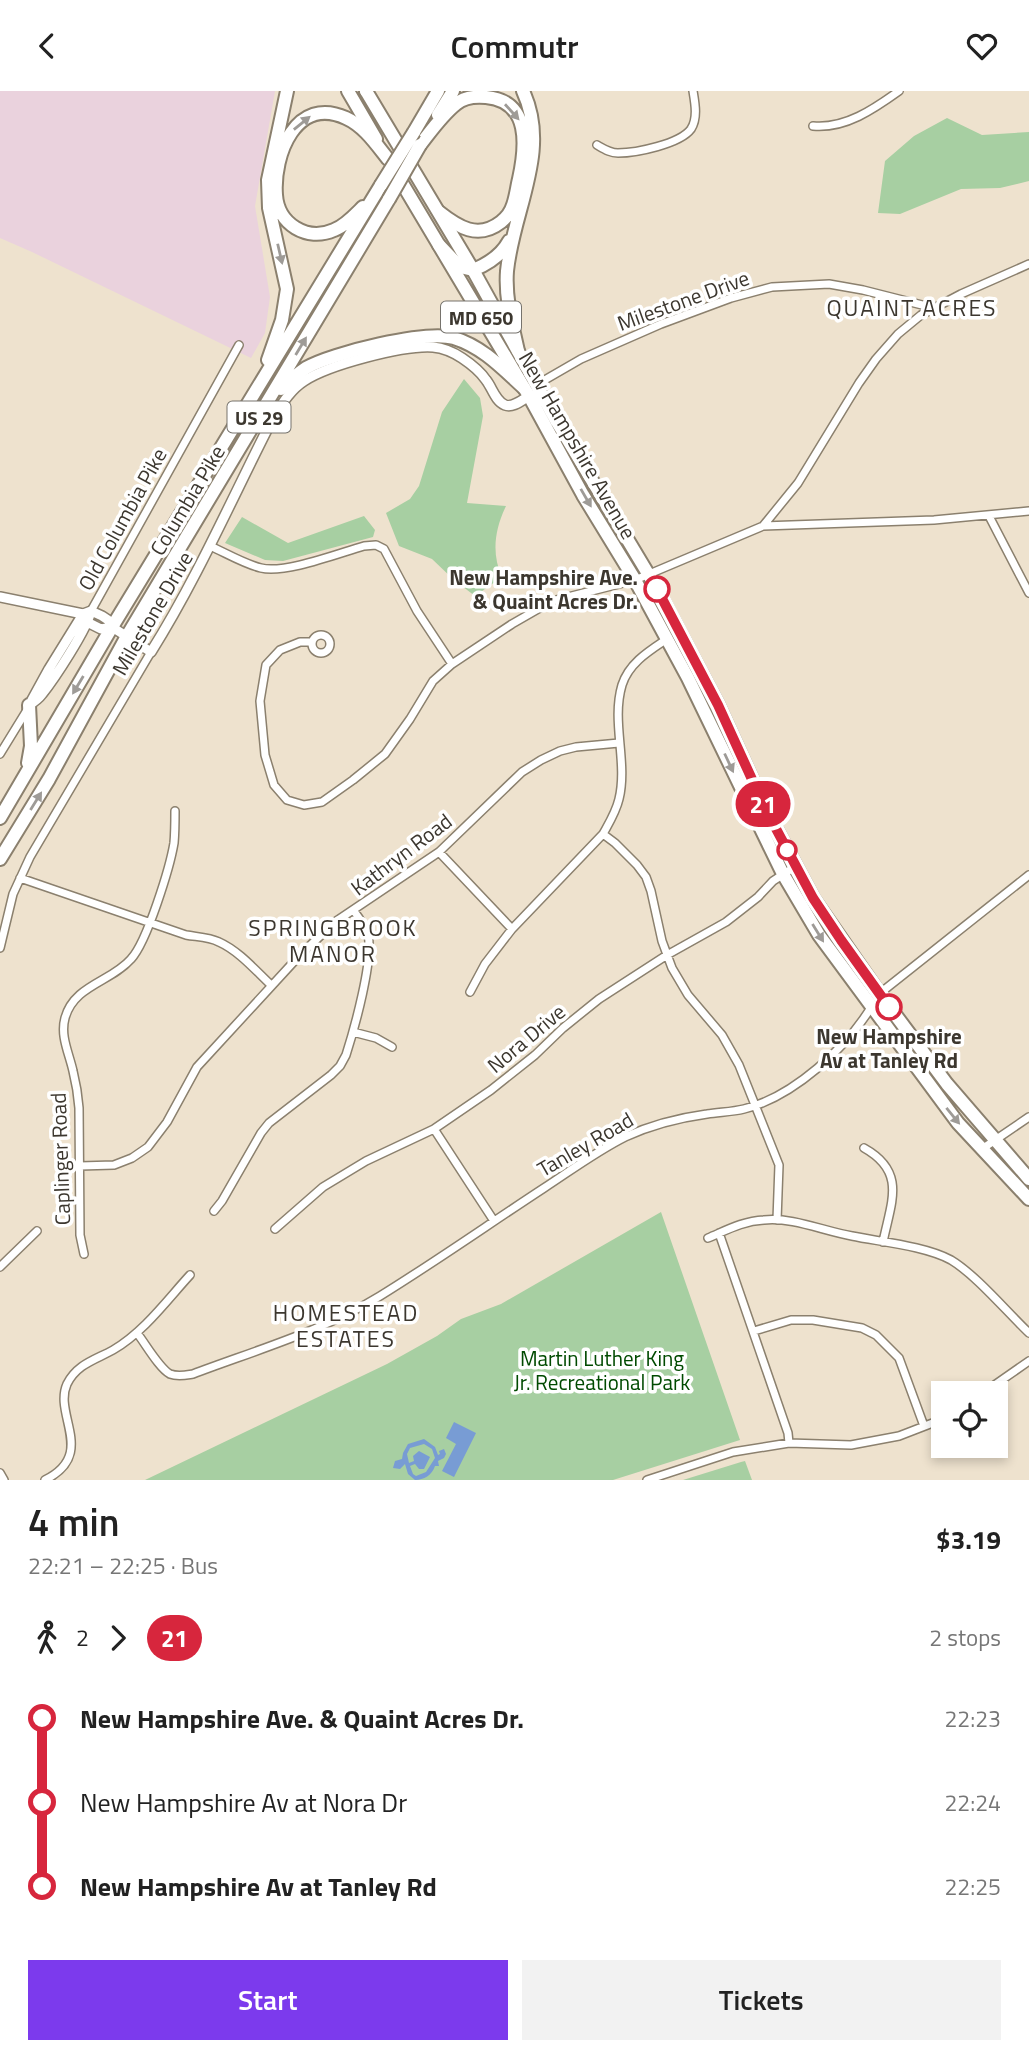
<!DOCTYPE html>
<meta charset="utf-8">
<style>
:root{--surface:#fff;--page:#f2f2f2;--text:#222;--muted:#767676;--accent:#7c3aed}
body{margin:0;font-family:"Titillium Web",sans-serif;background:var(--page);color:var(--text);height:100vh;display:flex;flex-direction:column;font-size:26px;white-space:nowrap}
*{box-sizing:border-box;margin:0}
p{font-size:23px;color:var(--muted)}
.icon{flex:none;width:38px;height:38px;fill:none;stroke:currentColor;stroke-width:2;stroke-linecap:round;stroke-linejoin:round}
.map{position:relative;height:1389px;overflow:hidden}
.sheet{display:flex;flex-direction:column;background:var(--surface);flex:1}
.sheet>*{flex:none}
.badge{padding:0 14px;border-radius:23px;font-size:24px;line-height:46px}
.buttons{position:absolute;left:931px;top:1290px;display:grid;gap:14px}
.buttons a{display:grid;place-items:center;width:77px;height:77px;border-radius:0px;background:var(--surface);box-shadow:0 4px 10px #0003;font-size:35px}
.map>.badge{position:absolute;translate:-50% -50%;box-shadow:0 0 0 4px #fff}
.legs{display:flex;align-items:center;gap:10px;height:77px;padding:0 28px;font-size:23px}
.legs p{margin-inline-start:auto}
.summary{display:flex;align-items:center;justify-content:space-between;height:119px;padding:0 28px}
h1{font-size:38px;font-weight:600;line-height:52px}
.cta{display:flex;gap:14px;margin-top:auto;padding:14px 28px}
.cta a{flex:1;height:80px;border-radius:0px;background:var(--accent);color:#fff;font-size:28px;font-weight:600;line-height:80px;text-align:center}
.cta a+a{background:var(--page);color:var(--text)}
ul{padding:0 28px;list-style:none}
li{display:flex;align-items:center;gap:24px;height:84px;font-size:26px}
li i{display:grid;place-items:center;width:10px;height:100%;margin:0 9px;background:currentColor}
li i::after{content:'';width:18px;height:18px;margin:-9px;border:5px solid;border-radius:50%;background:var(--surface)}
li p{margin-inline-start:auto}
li:first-child i{background:linear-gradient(#0000 50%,currentColor 0)}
li:last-child i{background:linear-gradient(currentColor 50%,#0000 0)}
header{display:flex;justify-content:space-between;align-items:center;height:91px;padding:0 28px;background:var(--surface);font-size:32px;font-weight:600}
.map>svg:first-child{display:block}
.commercial{fill:#ead2dd}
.green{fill:#a7cfa2}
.water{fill:#789cd4;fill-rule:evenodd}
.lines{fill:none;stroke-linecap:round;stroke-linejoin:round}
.minor-casing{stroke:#8b806e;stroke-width:10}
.tertiary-casing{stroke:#8b806e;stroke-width:12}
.primary-casing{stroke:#8b806e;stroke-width:16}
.trunk-casing{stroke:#8b806e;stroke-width:16}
.minor{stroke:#fff;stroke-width:7}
.tertiary{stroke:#fff;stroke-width:9}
.primary{stroke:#fff;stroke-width:12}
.trunk{stroke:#fff;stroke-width:12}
.trunk-bridge-casing{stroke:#8b806e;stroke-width:16;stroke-linecap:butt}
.trunk-bridge{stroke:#fff;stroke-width:12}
.oneway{fill:#9e9b97}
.line-1-casing{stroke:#fff;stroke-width:16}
.line-1{stroke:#d7263d;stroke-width:10}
.stop-1-dot{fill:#fff;stroke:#d7263d;stroke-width:3.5}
.labels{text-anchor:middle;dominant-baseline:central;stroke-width:7;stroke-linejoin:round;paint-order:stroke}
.shield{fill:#fff;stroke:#76736d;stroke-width:2}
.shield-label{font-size:19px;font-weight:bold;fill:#3c372f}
.street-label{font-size:21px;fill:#3c372f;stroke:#fff}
.stop-label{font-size:21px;font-weight:bold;fill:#3c372f;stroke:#fff;text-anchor:end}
.park-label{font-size:21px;fill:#004a00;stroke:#fff}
.neighbourhood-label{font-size:23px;letter-spacing:2px;fill:#3c372f;stroke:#fff}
</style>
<header><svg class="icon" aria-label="back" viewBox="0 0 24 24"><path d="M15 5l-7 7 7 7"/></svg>Commutr<svg class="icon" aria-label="heart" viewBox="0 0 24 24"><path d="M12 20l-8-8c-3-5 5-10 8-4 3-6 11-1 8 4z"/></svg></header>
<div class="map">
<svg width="1029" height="1389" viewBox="0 0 1029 1389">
<rect width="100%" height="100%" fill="#eee2ce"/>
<path class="commercial" d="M0,0H275L255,115L270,206L265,242L251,267L32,161L0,147Z"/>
<path class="green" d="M947,27L982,44L1029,41V90L1000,97L961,98L900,123L878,122L885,70L914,45Z
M464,288L480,307L483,325L467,412L506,415C495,438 491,462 502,486L475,505L454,489L432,468L399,455L386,422L410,408L419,395L442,321Z
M364,425L375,439L373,446L283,470L265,469L225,452L242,426L288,452Z
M661,1121L740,1349L613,1389H145L387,1273L437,1245L461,1228L501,1213Z
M745,1370L752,1389H683L741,1371Z"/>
<path class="water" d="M454,1331L476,1342L454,1386L442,1380L456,1353L446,1347Z
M424,1348L435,1356L438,1364L440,1363L439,1360L444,1358L446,1363L444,1367L438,1370L439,1375H435C432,1384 424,1389 415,1389L408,1383L405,1373L400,1378L393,1377L395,1370L402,1368L403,1362L408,1353ZM424,1353L432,1358L435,1367L426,1381L416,1385L413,1383L410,1375L415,1373L419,1378H424L430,1366L419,1360L413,1365L414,1370L409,1372L407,1363L410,1357Z"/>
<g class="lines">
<g class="minor-casing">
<path id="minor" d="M813,35C845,38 874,18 899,0
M597,54C604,58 610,62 618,62C636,62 680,53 691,38C698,27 695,12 693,0
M536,294L581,268L661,233L731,207L772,196L829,193L863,199L934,217
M989,425L1029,502
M763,435L798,392L859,292L876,268L898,243L921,224L961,203L1029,173
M210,455C226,462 244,473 261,477C285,483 339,462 364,455L376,454L384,458L417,520L452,573
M91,520L239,254
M312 553a9 9 0 1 1 18 0a9 9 0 1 1-18 0Z
M312,551H300L280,559L266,574L260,610L265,664L274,694L287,709L304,714L322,711L353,689L385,663L410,628L433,590L452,573L512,533L552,510L635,489L763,435L934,429L1029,420
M0,663L27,619
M603,743L615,752L637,774L646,786L651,800L662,850L672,877L688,904L722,944L739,974L779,1074L777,1129
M439,761L512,838
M20,787L186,844C197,846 209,846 219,851C239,860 255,879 271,894
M0,857L13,803L30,766L151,561
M470,901L485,873L512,838L603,743C609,732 616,721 619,708C628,671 611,631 622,594C629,572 649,560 667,548
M879,903L1029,784
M353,941L376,947L392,956
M434,1038L494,1130
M864,1057C907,1081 891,1111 883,1151
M982,1058L1029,1026
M80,1075L114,1074L132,1067L148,1056L167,1031L197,976L300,864L335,831L439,761L522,681L541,669L560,660L576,656L619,652
M214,1120L222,1110L261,1042L269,1032L331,984L340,975L346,964C354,939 374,868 368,844C365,835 360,828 354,820
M275,1138L323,1096L366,1070L434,1038L491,999L535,964L563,937L599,908L667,864L726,831L758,806L773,790L796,775
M719,1142L788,1342L789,1352
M708,1147C727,1139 743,1130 764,1129C793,1126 823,1140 852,1145C881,1151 925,1155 951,1169C976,1184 1007,1221 1029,1242
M84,1163L80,1144L79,1017C78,1004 76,992 73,980C69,962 60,945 65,927C74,894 111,891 131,868C147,851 170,776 174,752C175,741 175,730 175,720
M0,1176L37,1140
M754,1240L791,1229H813L862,1237L876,1244L899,1267L924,1335
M137,1242C145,1252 159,1277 170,1283C178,1286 186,1284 193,1283C254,1260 325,1239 380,1205C435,1171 489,1133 544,1097C570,1080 597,1060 625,1046C651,1034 678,1027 707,1023C719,1021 732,1021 744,1018C793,1006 848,956 873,913
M983,1302L1029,1270
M0,1382L4,1389
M45,1389C97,1363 53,1324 67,1293C77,1273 95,1269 113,1259C144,1241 167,1209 190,1184
M647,1389L733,1361L789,1352L851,1354L899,1345L943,1328"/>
</g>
<g class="tertiary-casing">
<path id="tertiary" d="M0,506L83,523L91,520L102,525L108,529L112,536L151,561C198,486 233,405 273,327C282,313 290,299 304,290C328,274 403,254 433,256C444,257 453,261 462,267C471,273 480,280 486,289C492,296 495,310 505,314C513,317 522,309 529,305
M87,531L101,538L112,536
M32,609L49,578L83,523
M29,614C34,611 39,607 42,603C54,588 87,538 91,520"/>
</g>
<g class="primary-casing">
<path id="primary" d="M348,0L376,48
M366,0L473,179L557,331L653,491L718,614L766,719L813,807L879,902L947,993L1029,1088
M396,82L529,305L583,404L635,489L688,587L783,783L819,844L958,1032L1029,1108"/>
</g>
<g class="trunk-casing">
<path id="trunk" d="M366,0H367
M438,24L453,0
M414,41L438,0
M420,54C431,40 442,24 456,13C464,6 475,5 486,6C531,10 526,56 519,88C517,96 516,106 513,114C511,121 506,127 501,131C478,149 458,136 439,121
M363,116C354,125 345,135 334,139C307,151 278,133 276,104C273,64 296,4 346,27C364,35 376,53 388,68
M439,154L460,176L473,179C488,173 502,163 509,150
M518,260C512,233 505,207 507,180C513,119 551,60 523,0
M268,269L282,229L287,198L269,117L268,89L287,0
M281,298C289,290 297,283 306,277C332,262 426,239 454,247C483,256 503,278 524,297
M28,672L31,655L29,614
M0,727L112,536L381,94
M0,768L49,688L127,545L389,108"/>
</g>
<use href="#minor" class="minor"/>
<use href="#tertiary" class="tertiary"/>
<use href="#primary" class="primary"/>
<use href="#trunk" class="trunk"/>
<g class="trunk-bridge-casing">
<path id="trunk-bridge" d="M381,94L414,41
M389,108L420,54"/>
</g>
<use href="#trunk-bridge" class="trunk-bridge"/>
</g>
<defs><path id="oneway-solid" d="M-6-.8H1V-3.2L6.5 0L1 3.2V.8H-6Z" transform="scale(1.75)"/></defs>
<g class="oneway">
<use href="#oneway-solid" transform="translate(512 21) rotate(48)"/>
<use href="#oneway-solid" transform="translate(302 32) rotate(-39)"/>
<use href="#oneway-solid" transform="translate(280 163) rotate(77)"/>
<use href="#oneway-solid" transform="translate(301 255) rotate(-59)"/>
<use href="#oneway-solid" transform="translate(586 407) rotate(60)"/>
<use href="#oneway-solid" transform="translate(78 594) rotate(121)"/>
<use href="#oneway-solid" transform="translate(729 672) rotate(65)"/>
<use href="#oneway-solid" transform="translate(36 710) rotate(-58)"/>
<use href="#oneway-solid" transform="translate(818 842) rotate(58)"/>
<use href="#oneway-solid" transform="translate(953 1025) rotate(51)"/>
</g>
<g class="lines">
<g class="line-1-casing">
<path id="line-1" d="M657,498L718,614L766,719L813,807L841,849L889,916"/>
</g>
<use href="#line-1" class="line-1"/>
</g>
<g class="stop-1-dot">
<circle cx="657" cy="498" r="12"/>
<circle cx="787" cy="759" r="9"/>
<circle cx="889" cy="916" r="12"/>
</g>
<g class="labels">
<g class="shield">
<rect x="441" y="210.5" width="80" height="31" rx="5"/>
<rect x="227.5" y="310.5" width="63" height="31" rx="5"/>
</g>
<g class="shield-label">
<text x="481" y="226">MD 650</text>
<text x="259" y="326">US 29</text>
</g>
<g class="street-label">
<text transform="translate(683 209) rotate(-20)">Milestone Drive</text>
<text transform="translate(578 354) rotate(60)">New Hampshire Avenue</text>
<text transform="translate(187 409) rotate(-59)">Columbia Pike</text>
<text transform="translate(122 428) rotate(-61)">Old Columbia Pike</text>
<text transform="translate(152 522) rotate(-60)">Milestone Drive</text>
<text transform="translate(401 763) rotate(-37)">Kathryn Road</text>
<text transform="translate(526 947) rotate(-40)">Nora Drive</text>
<text transform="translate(585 1053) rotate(-30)">Tanley Road</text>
<text transform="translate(60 1068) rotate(-92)">Caplinger Road</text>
</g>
<g class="stop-label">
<text x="638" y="486">New Hampshire Ave.<tspan x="638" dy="24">&amp; Quaint Acres Dr.</tspan></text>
<text x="889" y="945" text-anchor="middle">New Hampshire<tspan x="889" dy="24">Av at Tanley Rd</tspan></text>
</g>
<g class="park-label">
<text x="602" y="1267">Martin Luther King<tspan x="602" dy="24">Jr. Recreational Park</tspan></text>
</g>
<g class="neighbourhood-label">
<text x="912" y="216">QUAINT ACRES</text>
<text x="333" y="836">SPRINGBROOK<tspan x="333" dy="26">MANOR</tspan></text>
<text x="346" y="1221">HOMESTEAD<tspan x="346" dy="26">ESTATES</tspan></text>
</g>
</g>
</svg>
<div class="buttons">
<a><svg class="icon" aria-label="locate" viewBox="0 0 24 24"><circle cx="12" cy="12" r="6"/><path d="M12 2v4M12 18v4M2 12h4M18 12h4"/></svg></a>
</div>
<b class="badge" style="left:763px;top:713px;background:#d7263d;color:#fff">21</b>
</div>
<section class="sheet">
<div class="summary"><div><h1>4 min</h1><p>22:21 – 22:25 · Bus</p></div><b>$3.19</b></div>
<div class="legs"><svg class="icon" aria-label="walk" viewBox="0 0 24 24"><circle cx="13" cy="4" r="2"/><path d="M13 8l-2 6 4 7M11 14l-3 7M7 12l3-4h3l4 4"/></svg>2<svg class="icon" aria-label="forward" viewBox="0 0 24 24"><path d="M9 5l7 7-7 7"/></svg><b class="badge" style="background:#d7263d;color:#fff">21</b><p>2 stops</p></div>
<ul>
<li><i style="color:#d7263d"></i><b>New Hampshire Ave. &amp; Quaint Acres Dr.</b><p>22:23</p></li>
<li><i style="color:#d7263d"></i><span>New Hampshire Av at Nora Dr</span><p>22:24</p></li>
<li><i style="color:#d7263d"></i><b>New Hampshire Av at Tanley Rd</b><p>22:25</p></li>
</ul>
<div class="cta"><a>Start</a><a>Tickets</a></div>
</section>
